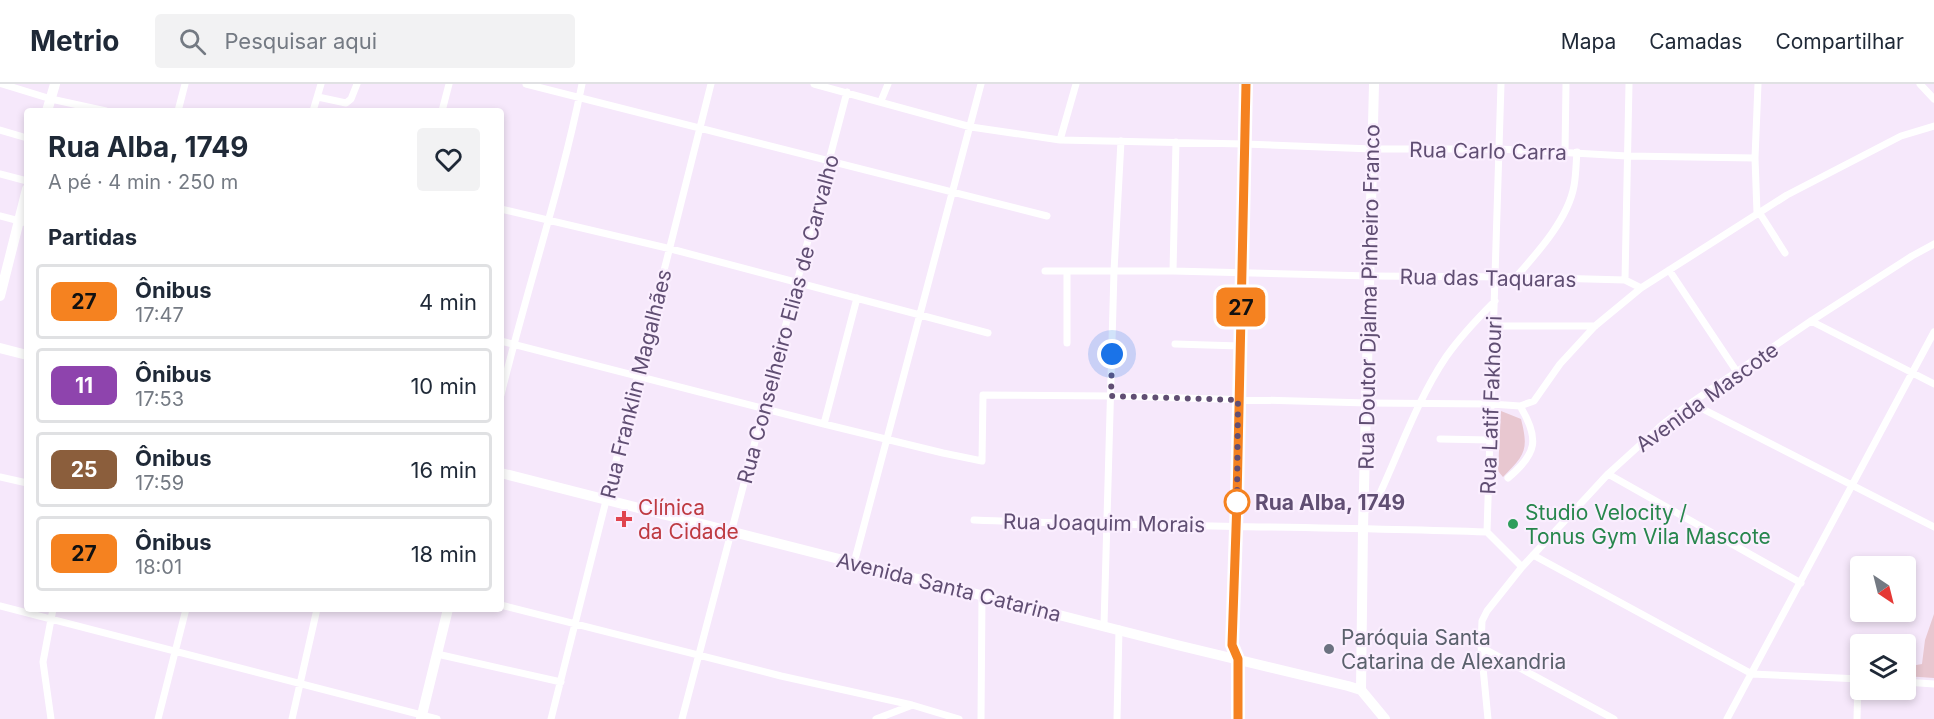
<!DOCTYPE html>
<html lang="pt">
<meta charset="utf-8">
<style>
:root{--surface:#fff;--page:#f2f2f3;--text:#1f2937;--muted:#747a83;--line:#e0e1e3}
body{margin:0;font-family:Inter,sans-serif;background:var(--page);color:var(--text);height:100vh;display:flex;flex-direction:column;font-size:22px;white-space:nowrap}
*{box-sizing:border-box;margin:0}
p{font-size:20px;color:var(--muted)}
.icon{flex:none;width:33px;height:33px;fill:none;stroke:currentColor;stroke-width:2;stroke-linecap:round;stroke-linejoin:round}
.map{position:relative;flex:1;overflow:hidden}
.side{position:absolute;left:24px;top:24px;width:480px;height:504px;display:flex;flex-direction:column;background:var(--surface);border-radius:6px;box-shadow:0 3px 9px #0003}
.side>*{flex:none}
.badge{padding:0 12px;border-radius:9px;font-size:21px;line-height:39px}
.needle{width:39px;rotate:145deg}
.fabs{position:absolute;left:1850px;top:472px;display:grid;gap:12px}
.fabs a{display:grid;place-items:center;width:66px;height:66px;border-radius:6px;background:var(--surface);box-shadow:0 3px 9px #0003;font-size:30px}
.you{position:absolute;width:30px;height:30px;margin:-15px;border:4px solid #fff;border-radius:50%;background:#1a73e8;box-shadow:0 0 0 9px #1a73e833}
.map>.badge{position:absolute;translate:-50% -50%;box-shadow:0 0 0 3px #fff}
h2{padding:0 24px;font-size:22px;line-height:54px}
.round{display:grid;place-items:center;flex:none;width:63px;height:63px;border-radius:6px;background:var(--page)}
.headline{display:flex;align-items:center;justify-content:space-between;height:102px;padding:0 24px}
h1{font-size:28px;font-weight:700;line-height:45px}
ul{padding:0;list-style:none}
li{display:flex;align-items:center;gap:18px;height:75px;margin:0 12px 9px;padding:0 12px;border:3px solid var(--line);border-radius:6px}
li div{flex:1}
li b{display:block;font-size:22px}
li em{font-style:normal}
li .badge{min-width:66px;font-weight:700;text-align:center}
header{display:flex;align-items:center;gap:36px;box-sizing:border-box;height:84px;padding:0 30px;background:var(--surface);border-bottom:2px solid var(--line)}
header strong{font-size:28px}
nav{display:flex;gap:33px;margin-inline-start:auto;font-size:21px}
.search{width:420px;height:54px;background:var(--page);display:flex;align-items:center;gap:15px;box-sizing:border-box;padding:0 21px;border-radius:6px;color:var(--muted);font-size:22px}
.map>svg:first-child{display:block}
.green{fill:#e8c7d0}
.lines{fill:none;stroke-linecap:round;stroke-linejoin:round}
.street{stroke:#fff;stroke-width:7}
.secondary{stroke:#fff;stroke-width:10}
.line-casing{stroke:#fff;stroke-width:14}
.line{stroke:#f58220;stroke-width:9}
.walk{stroke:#604e73;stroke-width:6;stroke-dasharray:0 10.8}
.stop-dot{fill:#fff;stroke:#f58220;stroke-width:3}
.health-dot{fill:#e0444e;stroke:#faeefe;stroke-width:2}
.leisure-dot{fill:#2e9e5b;stroke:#faeefe;stroke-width:2}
.worship-dot{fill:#6b7280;stroke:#faeefe;stroke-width:2}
.labels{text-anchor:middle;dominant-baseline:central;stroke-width:4.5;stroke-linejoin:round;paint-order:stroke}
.street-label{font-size:21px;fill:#604e73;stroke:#faeefe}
.stop-label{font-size:21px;font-weight:bold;fill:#604e73;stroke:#faeefe;text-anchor:start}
.health-label{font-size:21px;fill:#be3a42;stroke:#faeefe;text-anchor:start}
.leisure-label{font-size:21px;fill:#27864d;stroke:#faeefe;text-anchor:start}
.worship-label{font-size:21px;fill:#5b616d;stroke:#faeefe;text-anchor:start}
</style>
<header>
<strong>Metrio</strong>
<div class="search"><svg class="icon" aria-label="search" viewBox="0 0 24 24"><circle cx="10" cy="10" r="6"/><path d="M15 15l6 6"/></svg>Pesquisar aqui</div>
<nav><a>Mapa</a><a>Camadas</a><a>Compartilhar</a></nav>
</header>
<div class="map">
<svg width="1934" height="635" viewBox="0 0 1934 635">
<rect width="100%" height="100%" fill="#f6e8fb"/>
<path class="green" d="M1501,327L1521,335C1529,366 1525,371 1503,393L1498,387Z
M1934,530V594L1905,592V583L1922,580L1925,556Z"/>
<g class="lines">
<path class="street" d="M2,0L51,15L106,27
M526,0L1047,132
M814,0L971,43L1060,56L1244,60L1372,65H1499L1627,72L1755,74
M1501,0L1487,448L1522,483
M1920,0L1934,15
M318,13L346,19L351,15L357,0
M881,17L888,0
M178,27L185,0
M313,27L321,0
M442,27L449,0
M0,46L27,54
M1060,56L1076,0
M1565,69L1566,0
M0,90L27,97
M501,125L671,165L988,249
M1759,128L1785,169
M1757,129L1755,74L1758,0
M0,132L27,139
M1669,186L1737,288
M1045,187H1173L1370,192L1516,193L1625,196L1641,204
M1173,187L1176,58
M1516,193C1538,168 1568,135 1574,102C1576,91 1576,79 1577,68
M1625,196L1629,0
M1811,237L1934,300
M1494,242H1595
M501,257L824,340L943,369L982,377L983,311L1111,312L1367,319L1491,320L1520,322L1534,317L1560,280L1595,242L1641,204L1787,111L1901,52L1934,42
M1067,259V187
M1175,260L1240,262
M501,311C526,207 561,105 582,0
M1691,319L1934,443
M824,340L857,214
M1440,355L1490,356
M1608,390L1801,499
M0,393L27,399
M1508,394C1537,370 1540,355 1520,322
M1364,428L1374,419L1381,407C1401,363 1419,313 1446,273C1460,253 1477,235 1495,217
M974,436C1145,443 1316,442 1487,448
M1533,471L1752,590L1860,595
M854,479L981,0
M501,521L781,592L912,621L959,635
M0,522L437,635
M1104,541L1114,187L1121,57
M1481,563L1614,635
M437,570L561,598
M1238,575L1232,561L1237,415L1246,0
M1905,598L1934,600
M51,635L43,578L53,525
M158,635L186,525
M292,635L317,525
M551,635L711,0
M682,635L847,8
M876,635L910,622
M981,635L982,511
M1117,635L1119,545
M1488,635L1481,563L1482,537L1487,527L1522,483L1608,390L1663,340L1691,319L1811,237L1912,172L1934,160
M1727,635L1934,248
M1857,635L1858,595"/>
<path class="secondary" d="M47,27L55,0
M0,212L27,105
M0,264L27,271
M501,389L1177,561L1348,602L1361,606L1385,635
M1238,575V635
M1361,606L1363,444L1374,0
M421,635L448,525"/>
</g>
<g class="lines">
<g class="line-casing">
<path id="line" d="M1238,635V575L1232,561L1237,416L1246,0"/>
</g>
<use href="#line" class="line"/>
<path class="walk" d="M1112,270L1111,312L1238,316L1237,418"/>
</g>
<circle class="stop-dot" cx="1237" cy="418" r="12"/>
<path class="health-dot" d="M621 426h6v6h6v6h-6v6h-6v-6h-6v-6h6z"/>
<circle class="leisure-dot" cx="1513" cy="440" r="6"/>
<circle class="worship-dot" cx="1329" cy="565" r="6"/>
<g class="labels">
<g class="street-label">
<text transform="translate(1488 67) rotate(1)">Rua Carlo Carra</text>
<text transform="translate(1488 194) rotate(1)">Rua das Taquaras</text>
<text transform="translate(1369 213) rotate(-89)">Rua Doutor Djalma Pinheiro Franco</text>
<text transform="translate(788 235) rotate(-75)">Rua Conselheiro Elias de Carvalho</text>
<text transform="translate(636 300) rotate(-76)">Rua Franklin Magalhães</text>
<text transform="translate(1707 313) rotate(-36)">Avenida Mascote</text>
<text transform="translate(1491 321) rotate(-88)">Rua Latif Fakhouri</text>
<text transform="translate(1104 439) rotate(1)">Rua Joaquim Morais</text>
<text transform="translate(949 503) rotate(14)">Avenida Santa Catarina</text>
</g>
<g class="stop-label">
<text x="1255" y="418">Rua Alba, 1749</text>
</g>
<g class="health-label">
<text x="638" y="423">Clínica<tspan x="638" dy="24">da Cidade</tspan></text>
</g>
<g class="leisure-label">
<text x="1525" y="428">Studio Velocity /<tspan x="1525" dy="24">Tonus Gym Vila Mascote</tspan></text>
</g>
<g class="worship-label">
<text x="1341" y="553">Paróquia Santa<tspan x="1341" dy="24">Catarina de Alexandria</tspan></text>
</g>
</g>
</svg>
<div class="fabs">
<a><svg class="needle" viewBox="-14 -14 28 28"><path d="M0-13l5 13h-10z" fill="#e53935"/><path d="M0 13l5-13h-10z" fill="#747a83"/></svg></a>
<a><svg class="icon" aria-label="layers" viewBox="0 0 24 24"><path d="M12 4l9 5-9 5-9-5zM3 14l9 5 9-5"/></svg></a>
</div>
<div class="you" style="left:1112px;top:270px"></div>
<b class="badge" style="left:1241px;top:223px;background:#f58220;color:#111">27</b>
<section class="side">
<div class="headline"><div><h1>Rua Alba, 1749</h1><p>A pé · 4 min · 250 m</p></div><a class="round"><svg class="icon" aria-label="heart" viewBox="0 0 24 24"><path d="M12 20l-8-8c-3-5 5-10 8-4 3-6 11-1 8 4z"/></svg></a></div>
<h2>Partidas</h2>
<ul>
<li><span class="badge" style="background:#f58220;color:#111">27</span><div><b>Ônibus</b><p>17:47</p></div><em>4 min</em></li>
<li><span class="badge" style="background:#8e44ad;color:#fff">11</span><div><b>Ônibus</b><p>17:53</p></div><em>10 min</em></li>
<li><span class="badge" style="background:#8b5e3c;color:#fff">25</span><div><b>Ônibus</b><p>17:59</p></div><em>16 min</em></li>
<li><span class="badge" style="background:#f58220;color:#111">27</span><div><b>Ônibus</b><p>18:01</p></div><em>18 min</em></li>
</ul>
</section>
</div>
